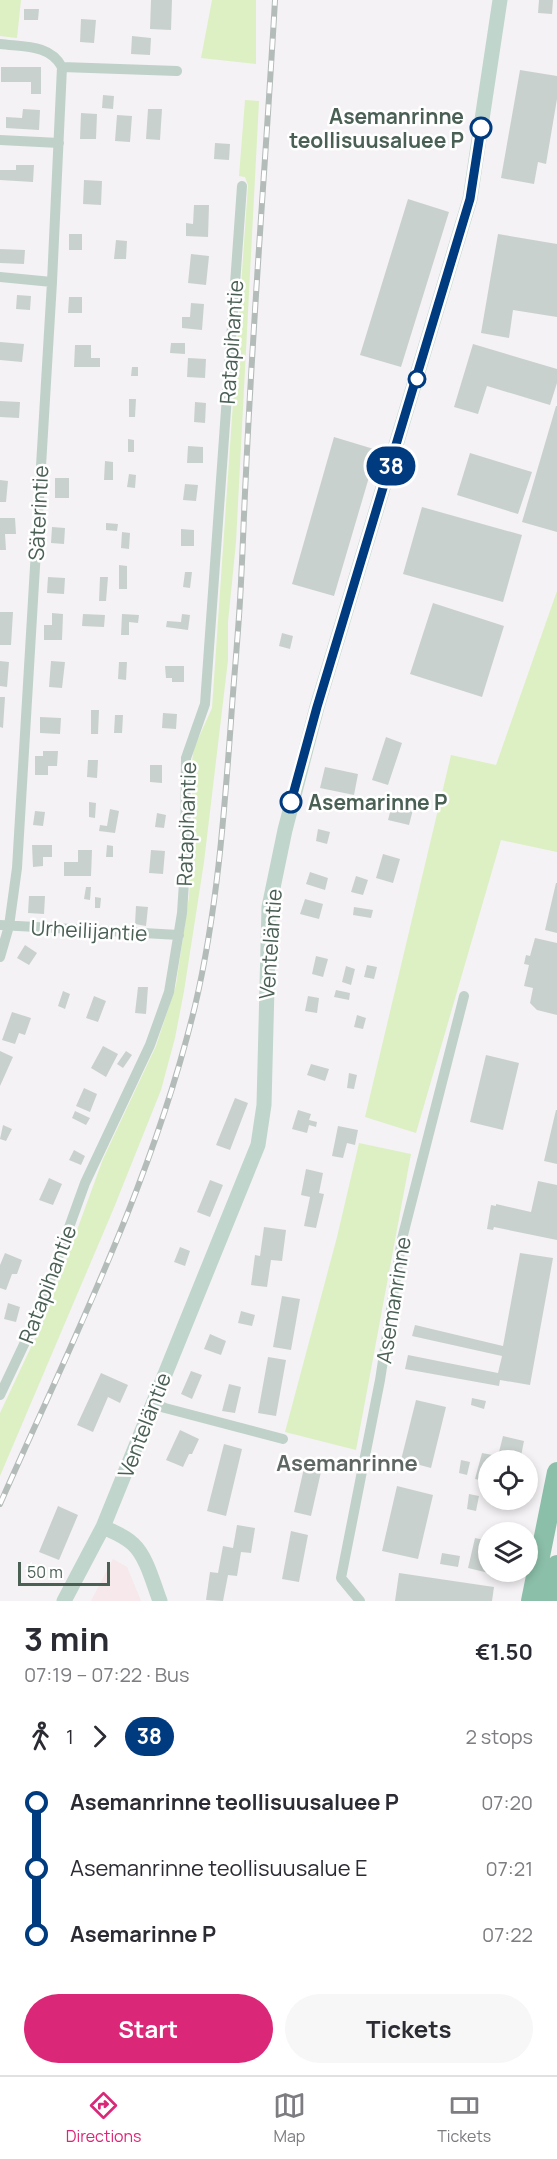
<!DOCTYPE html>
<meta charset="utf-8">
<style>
:root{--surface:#fff;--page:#f7f7f7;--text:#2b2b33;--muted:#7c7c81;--line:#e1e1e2;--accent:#db2777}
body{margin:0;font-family:Manrope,sans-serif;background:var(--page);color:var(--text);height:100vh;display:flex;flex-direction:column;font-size:22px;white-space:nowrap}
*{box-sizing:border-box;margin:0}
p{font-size:20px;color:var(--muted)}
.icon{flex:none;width:33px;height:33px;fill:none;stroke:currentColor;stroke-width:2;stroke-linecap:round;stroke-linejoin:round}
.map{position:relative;height:1601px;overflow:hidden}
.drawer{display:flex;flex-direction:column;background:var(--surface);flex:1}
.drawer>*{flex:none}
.badge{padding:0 12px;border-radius:20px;font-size:21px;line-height:39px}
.fabs{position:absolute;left:478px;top:1450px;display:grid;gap:12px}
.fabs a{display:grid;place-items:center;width:60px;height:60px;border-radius:50%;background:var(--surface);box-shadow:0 3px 9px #0003;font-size:30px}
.scale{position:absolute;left:18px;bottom:15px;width:92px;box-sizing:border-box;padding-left:6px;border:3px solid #4a6055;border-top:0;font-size:16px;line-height:21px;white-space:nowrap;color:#4a6055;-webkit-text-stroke:4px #fff;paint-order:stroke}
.map>.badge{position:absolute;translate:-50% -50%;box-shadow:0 0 0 3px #fff}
.legs{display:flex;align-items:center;gap:9px;height:66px;padding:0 24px;font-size:20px}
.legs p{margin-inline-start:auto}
.head{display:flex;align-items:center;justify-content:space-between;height:102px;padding:0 24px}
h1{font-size:33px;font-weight:700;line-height:45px}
.action{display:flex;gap:12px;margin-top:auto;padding:12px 24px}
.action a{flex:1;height:69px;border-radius:36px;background:var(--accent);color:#fff;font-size:24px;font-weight:700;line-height:69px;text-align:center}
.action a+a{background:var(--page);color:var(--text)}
ul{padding:0 24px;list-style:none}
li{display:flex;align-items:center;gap:21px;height:66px;font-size:22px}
li i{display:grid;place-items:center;width:9px;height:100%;margin:0 8px;background:currentColor}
li i::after{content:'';width:15px;height:15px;margin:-8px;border:4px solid;border-radius:50%;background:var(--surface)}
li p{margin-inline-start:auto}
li:first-child i{background:linear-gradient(#0000 50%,currentColor 0)}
li:last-child i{background:linear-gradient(currentColor 50%,#0000 0)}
.tab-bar{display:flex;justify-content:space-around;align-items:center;height:84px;border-top:2px solid var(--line);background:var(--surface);font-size:16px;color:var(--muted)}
.tab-bar a{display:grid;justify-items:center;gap:3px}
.tab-bar .selected{color:var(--accent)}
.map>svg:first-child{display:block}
.commercial{fill:#f6e8eb}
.green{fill:#dcf0c3}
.building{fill:#c9d1ce}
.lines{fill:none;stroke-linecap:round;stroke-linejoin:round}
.street{stroke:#c0d1c9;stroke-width:10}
.secondary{stroke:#c0d5cc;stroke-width:15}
.highway{stroke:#8bbfa9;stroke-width:20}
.rail-casing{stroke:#b4bcba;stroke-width:6}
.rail{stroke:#fff;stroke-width:4;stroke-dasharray:11;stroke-linecap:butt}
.line-1-casing{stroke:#fff;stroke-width:14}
.line-1{stroke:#003b80;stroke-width:9}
.stop-1-dot{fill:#fff;stroke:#003b80;stroke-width:3}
.labels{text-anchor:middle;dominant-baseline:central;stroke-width:5;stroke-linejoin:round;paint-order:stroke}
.stop-label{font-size:21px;font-weight:bold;fill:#4a6055;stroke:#fff;text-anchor:end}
.street-label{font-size:21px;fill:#4a6055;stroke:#fff}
.neighbourhood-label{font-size:22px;font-weight:bold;fill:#5e6764;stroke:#fff}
</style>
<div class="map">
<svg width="557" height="1601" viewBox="0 0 557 1601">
<rect width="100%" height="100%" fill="#f4f2f4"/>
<path class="commercial" d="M113,1559L127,1567L141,1601H91Z"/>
<path class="green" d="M0,0H21L17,38L0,36Z
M212,0H256V64L201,58Z
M245,100L259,101L236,542L228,622V660L204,862L184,991L175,1038L161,1090L113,1210L0,1476V1413L46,1315L103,1159L156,1046L176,985L189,896L193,818L191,768L194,748L212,708L248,185L245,177L239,176Z
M557,591V852L501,840L416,1133L365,1117L451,755L496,765Z
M359,1143L411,1154L356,1450L285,1432L337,1237Z"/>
<path class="building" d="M151,0H172L171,30L150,29Z
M539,0H553L552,14L538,13Z
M24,9H39L38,20H24Z
M81,19L96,20L94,43L80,42Z
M132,36L151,38L150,55L131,54Z
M1,67H41V94H31V82H1Z
M520,70L557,76V99L546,164L538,162L534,184L501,178Z
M103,95L114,96L113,109L102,108Z
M23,109L40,110L39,130L6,128V117L22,118Z
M148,109H162L160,140L146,139Z
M81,113L97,114L96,139H80Z
M117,115L132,116L130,142L115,141Z
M215,143L230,144L229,160L214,159Z
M16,165H34L33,182L0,180V170H16Z
M84,180L102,181L101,205L83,204Z
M408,199L449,212L401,367L360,355Z
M194,205H209L208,237L186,236V223L193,224Z
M69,234H82V250H69Z
M498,234L557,244V317L513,310L509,338L481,333Z
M116,240L127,241L126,259H114Z
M0,249L25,250L24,264L0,263Z
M191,254L209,256L206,285L188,283Z
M17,295L31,296L30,310L16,309Z
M69,297H82V313H68Z
M191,303L204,304L202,330L182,328V317H190Z
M0,342L24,344L22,362L0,360Z
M171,343H185V354L170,353Z
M473,344L557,369V383L550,405L487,386L478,414L454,407Z
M75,345H91V358H100V367H74Z
M188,358L206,359L205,378L187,377Z
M132,367H138V376H131Z
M129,399H136L135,417H129Z
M0,401L20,402L19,418L0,417Z
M195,402L206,403L205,423L194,422Z
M556,406H557V532L522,522Z
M334,437L377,450L334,596L292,584Z
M128,439L134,440V452H128Z
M188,446L203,447V463H187Z
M470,453L532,472L518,514L457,495Z
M105,461L113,462V480H104Z
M129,474L136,475L135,488L127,487Z
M55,478H69V498H55Z
M0,480L8,481L6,502H0Z
M185,484L198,485L196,501L183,500Z
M422,507L522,535L503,602L403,574Z
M0,518H15L16,534H5L6,550H0Z
M106,523L118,524L117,531L106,530Z
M52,527L65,528L64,544L51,543Z
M181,529L194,530V546H181Z
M122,532L130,533L129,549L121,548Z
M119,565L127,566V589H119Z
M185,572H192L190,588L183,587Z
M48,577L65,578L64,594L47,593Z
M100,577H108L106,601H99Z
M433,603L504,626L482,697L410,674Z
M0,612H13L11,645H0Z
M52,613L63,614L62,640H44V625H52Z
M83,614L105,615L104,627L82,626Z
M122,614L139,615L138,623L129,622V635H121Z
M182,614L190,615L188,630L166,627L167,621L181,622Z
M282,633L293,636L290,649L279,646Z
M0,661L9,662L7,687L0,686Z
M51,661L65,662L62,688L49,687Z
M119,662H127L126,680L118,679Z
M165,666H184V682H172V678H166Z
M0,697H5L3,728L0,727Z
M91,710H99L98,734H91Z
M163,713L177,714L176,729L162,728Z
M115,715H123L122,733H114Z
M40,717L61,718L60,734L40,733Z
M386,737L402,743L388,785L372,780Z
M43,751H58L57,766H48V775H35V756H43Z
M88,760H98L97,778L87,777Z
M150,765H162V783L150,782Z
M325,767L358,774L354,795L320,788Z
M394,797L415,802L409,825L388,820Z
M89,802L96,803L95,818L89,817Z
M110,809L119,811L115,833L99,831L100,825L107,826Z
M35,811L45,812L43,826L33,825Z
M157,813L166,815L164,828L155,827Z
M318,829L330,832L327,844L316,841Z
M32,845H52V857H43V866L33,867Z
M107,845L113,846V857H106Z
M78,850H92L91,876H64V862H78Z
M151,850L165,851L163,874L149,873Z
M383,854L400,859L393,883L376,878Z
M310,872L328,878L325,890L306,884Z
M356,876L368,880L363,895L351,892Z
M556,883H557V933L545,930Z
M86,887H91L90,900L84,899Z
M29,896H45L44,914L28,913Z
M95,897L101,898L100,908H95Z
M305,899L323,904L319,919L300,914Z
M136,906L148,907L146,926L135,924Z
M354,907L373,910L371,918L353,915Z
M535,938L557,943V1015L537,1010L530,1003L533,988L524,986L529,965L524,964L526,955L530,956Z
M25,945L37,953L29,965L17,958Z
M316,956L328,959L323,977L312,974Z
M367,965L377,967L374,979L364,977Z
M346,966L355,969L351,985L342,982Z
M138,987H148L146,1014L135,1013Z
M336,990L350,993L349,1000L334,997Z
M63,991L70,994L65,1009L58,1006Z
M94,996L106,1001L98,1022L86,1018Z
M308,996L319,998L317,1013L305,1011Z
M12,1012L31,1018L25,1035L19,1033L15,1044L2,1040Z
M357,1015L366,1018L363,1029L354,1027Z
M103,1046L118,1054L106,1077L91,1068Z
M0,1051L13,1057L0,1086Z
M126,1051L132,1055L123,1068L117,1064Z
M486,1055L519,1063L503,1130L470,1122Z
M311,1064L329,1069L325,1081L307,1075Z
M349,1073L357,1075L354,1089L347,1088Z
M84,1088L97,1094L90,1112L76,1106Z
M235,1098L248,1103L230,1150L216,1145Z
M298,1110L311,1114L309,1120L317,1122L316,1127L309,1125L307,1133L292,1129Z
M556,1110H557V1164L544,1161Z
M75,1111L90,1118L86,1125L72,1118Z
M3,1125L12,1129L6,1141L0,1139Z
M338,1126L358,1130L355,1145L347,1143L343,1158L332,1156Z
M74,1150L85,1156L81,1165L69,1160Z
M306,1169L323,1173L319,1193L324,1194L316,1228L304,1226L310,1197L301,1195Z
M49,1178L62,1184L53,1205L39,1200Z
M210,1180L223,1185L210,1217L197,1212Z
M538,1181L557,1185V1240L494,1227L493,1230L487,1229L491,1205L496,1206V1204L531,1212Z
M264,1227L286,1230L282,1261L271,1260L267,1287L251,1285L255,1255L260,1256Z
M180,1247L190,1251L185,1266L174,1262Z
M5,1253L22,1260L17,1274H12L6,1290L0,1288V1265Z
M520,1253L553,1258L530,1385L500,1380L499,1386L405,1369L408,1355L498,1373L502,1356L412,1336L415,1325L503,1346Z
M282,1296L300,1299L291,1350L273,1347Z
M8,1303L20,1307L16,1322L4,1319Z
M241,1311L255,1315L252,1326L238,1323Z
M210,1334L226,1341L221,1355L204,1349Z
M268,1357L286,1360L276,1416L258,1413Z
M191,1371L202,1375L192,1399L181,1394Z
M101,1373L128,1385L120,1403L108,1397L93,1432L77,1425Z
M229,1384L241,1387L235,1413L222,1411Z
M472,1398L486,1401L484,1409L471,1405Z
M416,1400L446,1407L431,1468L401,1460Z
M180,1430L199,1439L192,1454H189L183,1467L166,1460Z
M503,1436L524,1441L520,1461H489V1482L475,1479L482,1453L498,1456Z
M224,1444L242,1449L226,1516L207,1511Z
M461,1460L470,1462L467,1475L459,1473Z
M304,1468L321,1472L311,1516L294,1512Z
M397,1486L433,1495L418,1559L382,1551Z
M469,1494L479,1496L476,1511L467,1509Z
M58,1506L78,1515L59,1560L39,1552Z
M237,1525L255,1528L251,1553L241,1552L237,1576L228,1575L223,1601L206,1600L210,1572L218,1573L223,1546L233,1548Z
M291,1531L308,1535L299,1582L282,1579Z
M475,1538L489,1541V1573L468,1568Z
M442,1553L460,1556L458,1567L440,1564Z
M399,1573L494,1587L492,1601H395Z"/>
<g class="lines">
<path class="street" d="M0,44C23,47 50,44 62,67L177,71
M0,140L59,143
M0,277L52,282
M0,925L179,935
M0,957L9,926L17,868L52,282L62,67
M0,1395L36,1319L85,1183L150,1045L169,992L182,913L185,867L186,758L205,704L242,186
M152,1403L165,1408L283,1439
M360,1601L341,1578L380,1380L402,1239L464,996"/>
<path class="secondary" d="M103,1527C114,1532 125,1536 133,1544C147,1557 153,1583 160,1601
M64,1601L103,1527L258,1145L264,1105L269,907L285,830L317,707L470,199L500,0"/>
<path class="highway" d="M531,1601L557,1472
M549,1601L557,1565"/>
<g class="rail-casing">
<path id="rail" d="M0,1504C72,1342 153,1180 195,1006C217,912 224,817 231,721C234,675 239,628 241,582C243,545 244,509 246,473C253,315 266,158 275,0"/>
</g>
<use href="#rail" class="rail"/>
</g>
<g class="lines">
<g class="line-1-casing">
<path id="line-1" d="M291,802L317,707L470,199L481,128"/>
</g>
<use href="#line-1" class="line-1"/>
</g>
<g class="stop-1-dot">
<circle cx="481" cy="128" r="10"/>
<circle cx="417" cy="379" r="8"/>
<circle cx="291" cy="802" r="10"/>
</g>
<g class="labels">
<g class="stop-label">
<text x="464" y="116">Asemanrinne<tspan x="464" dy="24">teollisuusaluee P</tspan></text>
<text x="308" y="802" text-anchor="start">Asemarinne P</text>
</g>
<g class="street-label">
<text transform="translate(231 342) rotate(-86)">Ratapihantie</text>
<text transform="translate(38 513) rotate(-87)">Säterintie</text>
<text transform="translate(186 824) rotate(-88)">Ratapihantie</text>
<text transform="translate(89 930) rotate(3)">Urheilijantie</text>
<text transform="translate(270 944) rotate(-86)">Venteläntie</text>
<text transform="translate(47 1284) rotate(-69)">Ratapihantie</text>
<text transform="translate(393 1300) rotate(-81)">Asemanrinne</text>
<text transform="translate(144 1425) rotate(-69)">Venteläntie</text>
</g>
<g class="neighbourhood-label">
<text x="347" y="1463">Asemanrinne</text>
</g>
</g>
</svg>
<div class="fabs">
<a><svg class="icon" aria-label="locate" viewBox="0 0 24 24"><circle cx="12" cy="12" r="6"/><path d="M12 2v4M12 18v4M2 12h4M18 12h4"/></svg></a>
<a><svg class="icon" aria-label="layers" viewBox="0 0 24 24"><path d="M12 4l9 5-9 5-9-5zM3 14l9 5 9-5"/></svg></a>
</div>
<div class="scale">50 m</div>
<b class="badge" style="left:391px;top:466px;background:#003b80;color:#fff">38</b>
</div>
<section class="drawer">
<div class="head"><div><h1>3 min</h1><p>07:19 – 07:22 · Bus</p></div><b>€1.50</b></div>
<div class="legs"><svg class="icon" aria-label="walk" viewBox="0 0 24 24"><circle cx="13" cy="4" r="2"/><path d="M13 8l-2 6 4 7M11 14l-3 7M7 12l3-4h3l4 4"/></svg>1<svg class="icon" aria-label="forward" viewBox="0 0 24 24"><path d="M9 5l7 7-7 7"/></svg><b class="badge" style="background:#003b80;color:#fff">38</b><p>2 stops</p></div>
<ul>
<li><i style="color:#003b80"></i><b>Asemanrinne teollisuusaluee P</b><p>07:20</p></li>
<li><i style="color:#003b80"></i><span>Asemanrinne teollisuusalue E</span><p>07:21</p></li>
<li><i style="color:#003b80"></i><b>Asemarinne P</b><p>07:22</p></li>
</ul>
<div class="action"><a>Start</a><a>Tickets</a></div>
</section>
<nav class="tab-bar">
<a class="selected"><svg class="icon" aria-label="directions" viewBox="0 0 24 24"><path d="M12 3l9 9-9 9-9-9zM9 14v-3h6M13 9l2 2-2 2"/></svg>Directions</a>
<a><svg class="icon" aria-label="map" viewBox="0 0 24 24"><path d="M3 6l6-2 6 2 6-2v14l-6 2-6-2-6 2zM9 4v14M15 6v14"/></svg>Map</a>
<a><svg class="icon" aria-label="tickets" viewBox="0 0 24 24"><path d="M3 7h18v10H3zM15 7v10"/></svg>Tickets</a>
</nav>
